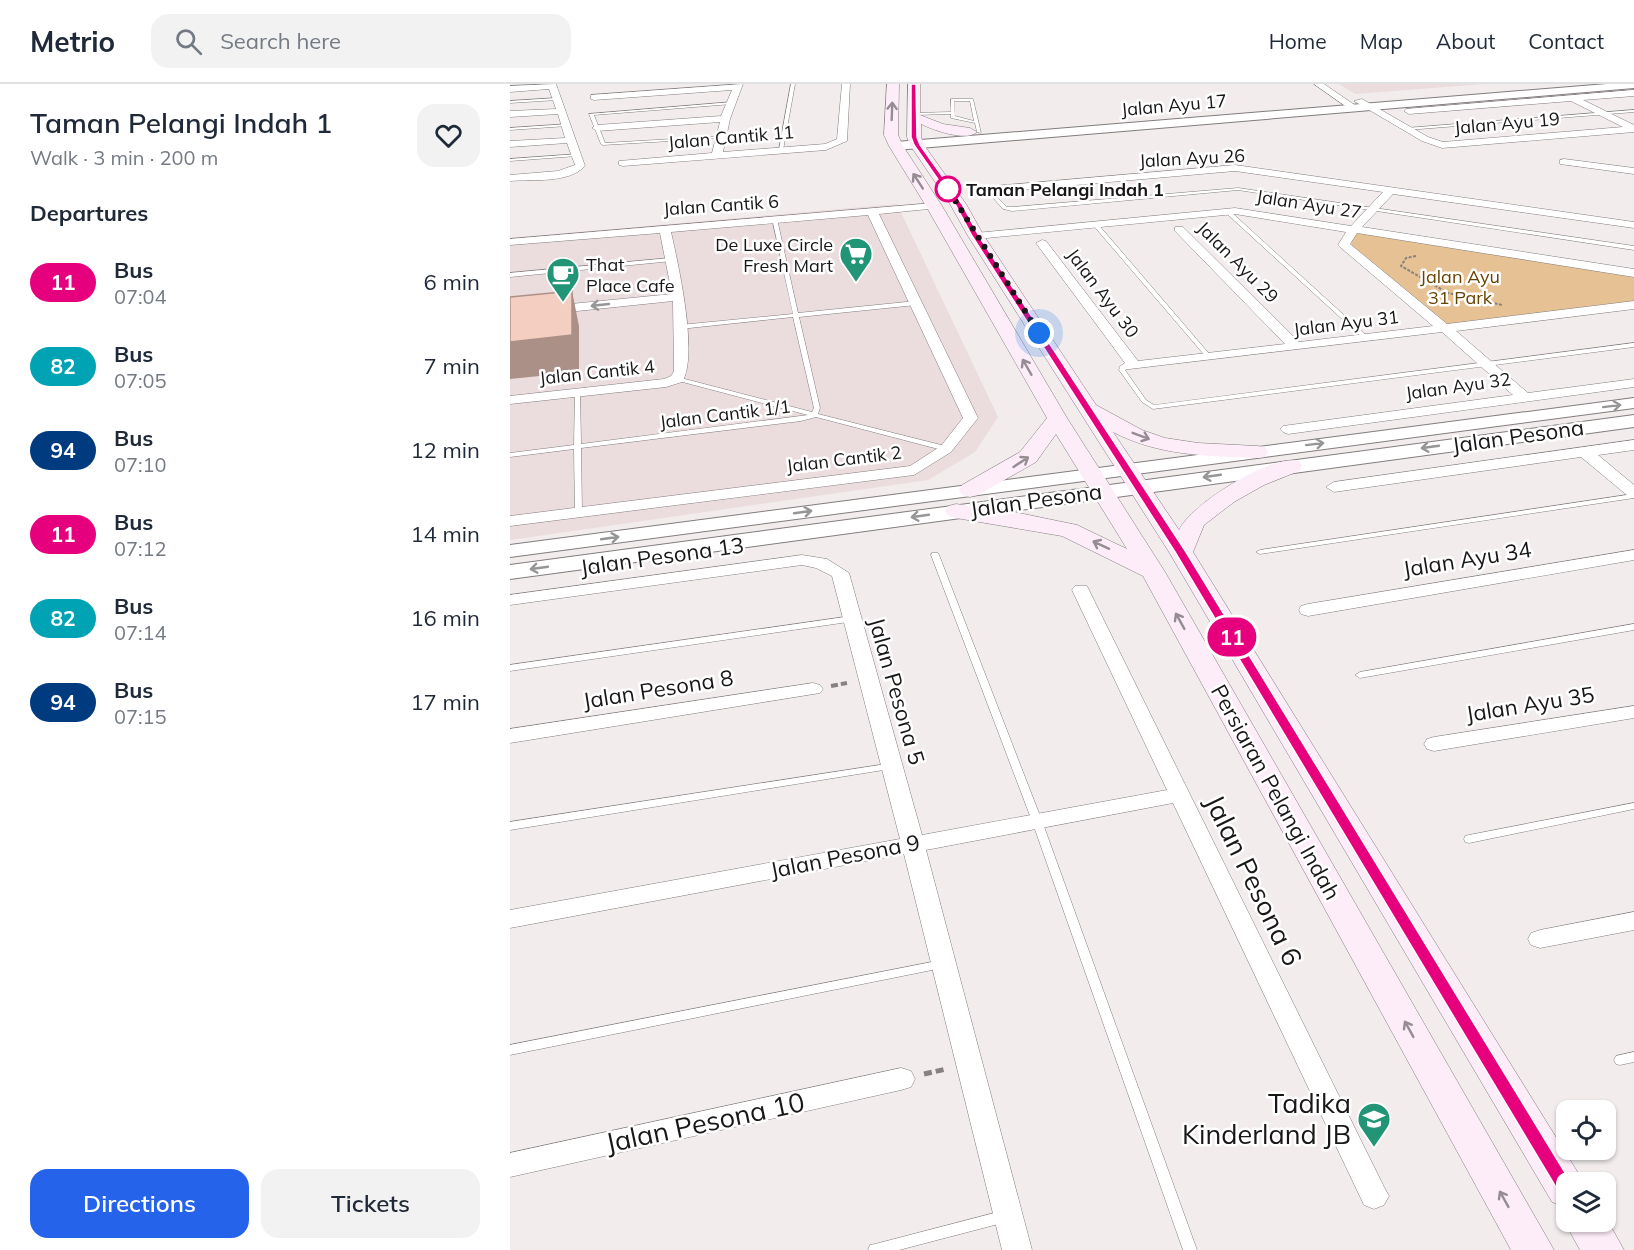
<!DOCTYPE html>
<meta charset="utf-8">
<style>
:root{--surface:#fff;--page:#f2f2f3;--text:#1f2937;--muted:#747a83;--line:#e0e1e3;--accent:#2563eb}
body{margin:0;font-family:Mulish,sans-serif;background:var(--page);color:var(--text);height:100vh;display:flex;flex-direction:column;font-size:22px;white-space:nowrap}
*{box-sizing:border-box;margin:0}
p{font-size:20px;color:var(--muted)}
.icon{flex:none;width:33px;height:33px;fill:none;stroke:currentColor;stroke-width:2;stroke-linecap:round;stroke-linejoin:round}
.map{position:relative;flex:1;overflow:hidden}
.sheet{display:flex;flex-direction:column;background:var(--surface);width:510px}
.sheet>*{flex:none}
.badge{padding:0 12px;border-radius:20px;font-size:21px;line-height:39px}
.buttons{position:absolute;left:1046px;top:1016px;display:grid;gap:12px}
.buttons a{display:grid;place-items:center;width:60px;height:60px;border-radius:12px;background:var(--surface);box-shadow:0 2px 4px #0004;font-size:30px}
.you{position:absolute;width:30px;height:30px;margin:-15px;border:4px solid #fff;border-radius:50%;background:#1a73e8;box-shadow:0 0 0 9px #1a73e833}
.map>.badge{position:absolute;translate:-50% -50%;box-shadow:0 0 0 3px #fff}
h2{padding:0 30px;font-size:22px;line-height:54px}
.round{display:grid;place-items:center;flex:none;width:63px;height:63px;border-radius:18px;background:var(--page)}
.summary{display:flex;align-items:center;justify-content:space-between;height:102px;padding:0 30px}
h1{font-size:28px;font-weight:600;line-height:45px}
.action{display:flex;gap:12px;margin-top:auto;padding:12px 30px}
.action a{flex:1;height:69px;border-radius:18px;background:var(--accent);color:#fff;font-size:24px;font-weight:600;line-height:69px;text-align:center}
.action a+a{background:var(--page);color:var(--text)}
ul{padding:0;list-style:none}
li{display:flex;align-items:center;gap:18px;height:84px;padding:0 30px}
li div{flex:1}
li b{display:block;font-size:22px}
li em{font-style:normal}
li .badge{min-width:66px;font-weight:700;text-align:center}
header{display:flex;align-items:center;gap:36px;box-sizing:border-box;height:84px;padding:0 30px;background:var(--surface);border-bottom:2px solid var(--line)}
header strong{font-size:28px}
nav{display:flex;gap:33px;margin-inline-start:auto;font-size:21px}
.search{width:420px;height:54px;background:var(--page);display:flex;align-items:center;gap:15px;box-sizing:border-box;padding:0 21px;border-radius:18px;color:var(--muted);font-size:22px}
main{display:flex;flex:1;min-height:0}
.map>svg:first-child{display:block}
.built{fill:#ebdcde}
.green{fill:#e6c193}
.lines{fill:none;stroke-linecap:round;stroke-linejoin:round}
.service-casing{stroke:#827c7d;stroke-width:1}
.minor-casing{stroke:#827c7d;stroke-width:1}
.tertiary-casing{stroke:#827c7d;stroke-width:2}
.secondary-casing{stroke:#827c7d;stroke-width:1}
.path-far2{stroke:#868182;stroke-width:2;stroke-dasharray:3 1.5;stroke-linecap:butt}
.path-far1{stroke:#868182;stroke-width:4;stroke-dasharray:7 3;stroke-linecap:butt}
.path{stroke:#868182;stroke-width:5;stroke-dasharray:8 4;stroke-linecap:butt}
.service{fill:#fff;fill-rule:evenodd}
.minor{fill:#fff;fill-rule:evenodd}
.tertiary{fill:#fff;fill-rule:evenodd}
.secondary{fill:#fdedf9;fill-rule:evenodd}
.shaded-wall{fill:#ab9087}
.building{fill:#f4cec1;stroke:#ab9087;stroke-width:1.5}
.oneway{stroke:#968c93}
.oneway2{stroke:#979697}
.line{fill:#e6007e;stroke:#fff;stroke-width:1.5}
.walk{stroke:#181617;stroke-width:6;stroke-dasharray:0 10.8}
.stop-dot{fill:#fff;stroke:#e6007e;stroke-width:3}
.labels{text-anchor:middle;dominant-baseline:central;stroke-width:5;stroke-linejoin:round;paint-order:stroke}
.far-street-label{font-size:18px;fill:#181617;stroke:#fff}
.far-stop-label{font-size:18px;font-weight:bold;fill:#181617;stroke:#fff;text-anchor:start}
.far-poi-label{font-size:18px;fill:#181617;stroke:#fff;text-anchor:end}
.far-park-label{font-size:18px;fill:#684200;stroke:#fff}
.street-label{font-size:22px;fill:#181617;stroke:#fff}
.near-street-label{font-size:27px;fill:#181617;stroke:#fff}
.near-poi-label{font-size:27px;fill:#181617;stroke:#fff;text-anchor:end}
</style>
<header>
<strong>Metrio</strong>
<div class="search"><svg class="icon" aria-label="search" viewBox="0 0 24 24"><circle cx="10" cy="10" r="6"/><path d="M15 15l6 6"/></svg>Search here</div>
<nav><a>Home</a><a>Map</a><a>About</a><a>Contact</a></nav>
</header>
<main>
<section class="sheet">
<div class="summary"><div><h1>Taman Pelangi Indah 1</h1><p>Walk · 3 min · 200 m</p></div><a class="round"><svg class="icon" aria-label="heart" viewBox="0 0 24 24"><path d="M12 20l-8-8c-3-5 5-10 8-4 3-6 11-1 8 4z"/></svg></a></div>
<h2>Departures</h2>
<ul>
<li><span class="badge" style="background:#e6007e;color:#fff">11</span><div><b>Bus</b><p>07:04</p></div><em>6 min</em></li>
<li><span class="badge" style="background:#00a3b4;color:#fff">82</span><div><b>Bus</b><p>07:05</p></div><em>7 min</em></li>
<li><span class="badge" style="background:#003b80;color:#fff">94</span><div><b>Bus</b><p>07:10</p></div><em>12 min</em></li>
<li><span class="badge" style="background:#e6007e;color:#fff">11</span><div><b>Bus</b><p>07:12</p></div><em>14 min</em></li>
<li><span class="badge" style="background:#00a3b4;color:#fff">82</span><div><b>Bus</b><p>07:14</p></div><em>16 min</em></li>
<li><span class="badge" style="background:#003b80;color:#fff">94</span><div><b>Bus</b><p>07:15</p></div><em>17 min</em></li>
</ul>
<div class="action"><a>Directions</a><a>Tickets</a></div>
</section>
<div class="map">
<svg width="1124" height="1166" viewBox="0 0 1124 1166">
<rect width="100%" height="100%" fill="#f2eced"/>
<path class="built" d="M829,0H975L845,10Z
M387,120L488,333L465,368L418,396L0,456V154Z"/>
<path class="green" d="M849,148L1124,192V219L939,242L841,162L842,155Z"/>
<g class="lines">
<g class="service-casing">
<path id="service" d="M281,0H285L273,66L271,67L269,66Z
M48,14L47,16L0,19V17Z
M441,15H463L471,49L467,48L465,39L441,34V30L404,31L402,30L404,29L441,28ZM444,17H460L464,37L445,32Z
M223,18L222,20L84,31L95,59L213,52L211,54L93,61L91,60L79,30Z
M1124,26V28L897,46L895,45L897,44Z
M59,40L57,42L0,46V44Z
M69,70L67,72L0,77V75Z
M485,104L487,105L482,108L497,123H502L728,104L1124,162V166L728,106L502,127L493,125L477,107Z
M716,127H720L859,254V256H855L716,129Z
M262,134L267,135L288,229L406,217L409,219L406,221L289,233L310,324L308,330L439,363L440,365L436,367L306,333L291,337L71,364L72,429L71,431H65L64,365L0,373V369L64,361L65,307H69L70,308L71,360L298,331L165,296V294L167,293L302,328L304,324L283,233L170,245L167,243L170,241L283,230Z
M583,139H587L701,272V274H697L583,141Z
M160,174L162,175V177L0,193V189Z
M1124,259V263L643,325L632,318L609,286L610,283L618,282V284L615,286L636,316L644,321Z
M1124,410V414L750,470L746,468L750,466Z
M422,469H428L429,471L532,737L687,1166H673L522,737L421,471Z
M342,532L346,535L345,537L0,587V581Z
M1124,540V546L850,594L845,591L850,588Z
M383,679L388,682L386,684L0,746V738Z
M1124,719V725L959,759L955,758L954,755L955,752L959,751Z
M432,876L436,877L438,880L436,883L432,884L0,971V961Z
M1124,968V978L1110,981L1106,980L1104,976L1106,972Z
M496,1126L501,1128L503,1132L501,1136L496,1138L389,1166H358L360,1161L365,1160Z"/>
</g>
<g class="minor-casing">
<path id="minor" d="M46,0L75,82C58,100 23,95 0,97V91L48,87L65,81L57,59L0,63V57L55,54L48,30L0,33V27L46,25L39,5L0,8V2Z
M233,0L220,35L213,68L315,60L327,55L332,0H340L337,57L316,66L113,82L109,81V77L202,69L210,38L87,47L82,44L87,41L211,32L222,6L84,16L81,15V11Z
M804,0H814L849,24L841,26Z
M1124,6V12L1073,16L1124,41V48L932,64L912,57L844,17L852,15L918,53L933,58L1113,43L1061,17L899,30L894,27L896,25Z
M1054,75L1124,84V90L1050,80V76Z
M725,81L1124,138V144L883,110L852,143L1124,185V193L847,149L840,160L937,240L1124,217V225L946,247L1018,309L1124,295V303L778,350L773,348L770,345L773,342L1003,311L932,248L611,286L609,283L615,279L526,159L532,156L536,157L628,277L775,260L665,147V143H673L789,258L923,242L830,163L828,161L836,148L725,130L466,155L460,152L466,149L725,124L841,142L873,108L725,87L485,108L480,105L485,102Z
M424,119L429,122L428,124L369,130L468,334L441,368L404,391L0,442V432L400,382L431,362L453,334L358,131L161,148C168,179 189,272 172,298L156,303L0,320V312L154,295L161,292L164,287L163,217L0,234V226L162,210L150,149L0,161V155Z
M1124,356V366L1088,371L1124,401V414L1118,412L1071,373L824,408L816,403L824,398Z
M1124,466V476L798,532L791,530L789,526L791,522L798,520Z
M292,471L317,475L339,489L412,751L657,706L562,506L565,502H577L874,1103L879,1112L874,1121L864,1125L854,1121L663,719L416,766L522,1166H492L394,770L0,844V826L390,755L322,492L306,484L292,481L0,521V511Z
M303,599L310,601L313,605L310,609L0,659V645Z
M1124,622V634L924,667L917,665L914,660L917,655L924,653Z
M1124,828V846L1030,864L1021,861L1018,855L1021,849L1030,846Z
M391,984L401,987L405,995L401,1003L391,1006L0,1093V1069Z"/>
</g>
<g class="tertiary-casing">
<path id="tertiary" d="M1097,0H1124V4L386,66L380,62L386,58Z
M1124,314V324L0,473V461Z
M1124,331V343L0,495V481Z"/>
</g>
<g class="secondary-casing">
<path id="secondary" d="M377,0H389L388,51L393,62L432,122L557,334L655,488L1044,1166H1001L633,492L552,452L446,434L438,432L435,427L438,422L446,420L509,429L567,441L617,465L546,350L526,378L468,411L460,413L452,411L449,406L452,401L510,368L537,334L416,122L379,62L374,51Z
M398,0H410V31L433,40L460,44L467,48C456,58 423,46 411,40V53L414,61L456,120L474,152L586,321L632,346L655,354L688,359L747,362L755,363L758,368L755,373L747,374C697,372 649,372 603,348L669,446C680,421 761,370 789,377L792,382L789,387L754,401L724,418L694,441L683,468L1070,1092L1073,1098H1056V1123L1042,1118L659,468L458,152L440,120L400,61L397,53Z
M1095,1132L1114,1166H1070L1054,1137L1056,1134V1137H1095Z"/>
</g>
<path class="path-far2" d="M906,172L896,174L891,182L938,209L992,221"/>
<path class="path-far1" d="M321,602L337,599"/>
<path class="path" d="M414,990L436,985"/>
<use href="#service" class="service"/>
<use href="#minor" class="minor"/>
<use href="#tertiary" class="tertiary"/>
<use href="#secondary" class="secondary"/>
</g>
<path class="shaded-wall" d="M62,207L69,242V288L0,295V258Z"/>
<path class="building" d="M62,207V251L0,258V213Z"/>
<defs><path id="oneway-shaft" d="M-6 0H5M1.5-3L5.5 0L1.5 3" fill="none" stroke-width="1.6" stroke-linecap="round" stroke-linejoin="round" transform="scale(1.5)"/></defs>
<g class="oneway">
<use href="#oneway-shaft" transform="translate(382 27) rotate(-88)"/>
<use href="#oneway-shaft" transform="translate(408 97) rotate(-123)"/>
<use href="#oneway-shaft" transform="translate(517 283) rotate(-120)"/>
<use href="#oneway-shaft" transform="translate(631 352) rotate(21)"/>
<use href="#oneway-shaft" transform="translate(511 378) rotate(-33)"/>
<use href="#oneway-shaft" transform="translate(591 461) rotate(-155)"/>
<use href="#oneway-shaft" transform="translate(670 537) rotate(-119)"/>
<use href="#oneway-shaft" transform="translate(899 945) rotate(-119)"/>
<use href="#oneway-shaft" transform="translate(994 1115) rotate(-119)"/>
</g>
<g class="oneway2">
<use href="#oneway-shaft" transform="translate(90 221) rotate(174)"/>
<use href="#oneway-shaft" transform="translate(1102 322) rotate(-7)"/>
<use href="#oneway-shaft" transform="translate(805 360) rotate(-7)"/>
<use href="#oneway-shaft" transform="translate(920 363) rotate(172)"/>
<use href="#oneway-shaft" transform="translate(702 392) rotate(172)"/>
<use href="#oneway-shaft" transform="translate(293 428) rotate(-8)"/>
<use href="#oneway-shaft" transform="translate(410 432) rotate(172)"/>
<use href="#oneway-shaft" transform="translate(100 454) rotate(-8)"/>
<use href="#oneway-shaft" transform="translate(29 484) rotate(172)"/>
</g>
<path class="line" d="M401,0H406L407,53L410,61L452,120L469,152L676,468L1062,1100L1065,1105L1062,1110L1056,1113L1050,1110L665,468L462,152L445,120L404,61L401,53Z"/>
<g class="lines">
<path class="walk" d="M438,105L436,102L529,249"/>
</g>
<defs>
<g id="supermarket-pin" transform="scale(1.725)"><path d="M0 17L-7.5 6A9.5 9.5 0 1 1 7.5 6Z" fill="#229577" stroke="#fff"/><path d="M-6-5.5h2.5l.6 2H6L4.5 2H-2.5L-4.4-4H-6ZM-1.5 3.2a1.3 1.3 0 1 0 .1 0ZM3 3.2a1.3 1.3 0 1 0 .1 0Z" fill="#fff"/></g>
<g id="cafe-pin" transform="scale(1.725)"><path d="M0 17L-7.5 6A9.5 9.5 0 1 1 7.5 6Z" fill="#229577" stroke="#fff"/><path d="M-5.5-4.5H6V0H3Q3 3.5 0 3.5H-2.5Q-5.5 3.5-5.5 0ZM3-3.2v2h1.7v-2ZM-6 4.5H4V6H-6Z" fill="#fff"/></g>
<g id="school-pin" transform="scale(1.725)"><path d="M0 17L-7.5 6A9.5 9.5 0 1 1 7.5 6Z" fill="#229577" stroke="#fff"/><path d="M0-5L7-2L0 1L-7-2ZM-4 1L0 2.5L4 1V4Q0 6-4 4Z" fill="#fff"/></g>
</defs>
<g fill-rule="evenodd">
<use href="#supermarket-pin" x="346" y="170"/>
<use href="#cafe-pin" x="53" y="190"/>
<use href="#school-pin" x="864" y="1035"/>
</g>
<circle class="stop-dot" cx="438" cy="105" r="12"/>
<g class="labels">
<g class="far-street-label">
<text transform="translate(664 21) rotate(-5)">Jalan Ayu 17</text>
<text transform="translate(997 39) rotate(-5)">Jalan Ayu 19</text>
<text transform="translate(221 53) rotate(-5)">Jalan Cantik 11</text>
<text transform="translate(682 74) rotate(-3)">Jalan Ayu 26</text>
<text transform="translate(799 120) rotate(9)">Jalan Ayu 27</text>
<text transform="translate(211 121) rotate(-4)">Jalan Cantik 6</text>
<text transform="translate(728 178) rotate(45)">Jalan Ayu 29</text>
<text transform="translate(593 209) rotate(53)">Jalan Ayu 30</text>
<text transform="translate(836 239) rotate(-7)">Jalan Ayu 31</text>
<text transform="translate(87 288) rotate(-6)">Jalan Cantik 4</text>
<text transform="translate(948 302) rotate(-8)">Jalan Ayu 32</text>
<text transform="translate(215 330) rotate(-7)">Jalan Cantik 1/1</text>
<text transform="translate(334 375) rotate(-7)">Jalan Cantik 2</text>
</g>
<g class="far-stop-label">
<text x="456" y="105">Taman Pelangi Indah 1</text>
</g>
<g class="far-poi-label">
<text x="323" y="160">De Luxe Circle<tspan x="323" dy="21">Fresh Mart</tspan></text>
<text x="76" y="180" text-anchor="start">That<tspan x="76" dy="21">Place Cafe</tspan></text>
</g>
<g class="far-park-label">
<text x="950" y="192">Jalan Ayu<tspan x="950" dy="21">31 Park</tspan></text>
</g>
<g class="street-label">
<text transform="translate(1008 352) rotate(-8)">Jalan Pesona</text>
<text transform="translate(526 416) rotate(-8)">Jalan Pesona</text>
<text transform="translate(152 472) rotate(-8)">Jalan Pesona 13</text>
<text transform="translate(957 475) rotate(-9)">Jalan Ayu 34</text>
<text transform="translate(148 605) rotate(-9)">Jalan Pesona 8</text>
<text transform="translate(387 607) rotate(74)">Jalan Pesona 5</text>
<text transform="translate(1020 620) rotate(-9)">Jalan Ayu 35</text>
<text transform="translate(766 708) rotate(61)">Persiaran Pelangi Indah</text>
<text transform="translate(335 772) rotate(-11)">Jalan Pesona 9</text>
</g>
<g class="near-street-label">
<text transform="translate(744 796) rotate(64)">Jalan Pesona 6</text>
<text transform="translate(195 1038) rotate(-12)">Jalan Pesona 10</text>
</g>
<g class="near-poi-label">
<text x="841" y="1019">Tadika<tspan x="841" dy="31">Kinderland JB</tspan></text>
</g>
</g>
</svg>
<div class="buttons">
<a><svg class="icon" aria-label="locate" viewBox="0 0 24 24"><circle cx="12" cy="12" r="6"/><path d="M12 2v4M12 18v4M2 12h4M18 12h4"/></svg></a>
<a><svg class="icon" aria-label="layers" viewBox="0 0 24 24"><path d="M12 4l9 5-9 5-9-5zM3 14l9 5 9-5"/></svg></a>
</div>
<div class="you" style="left:529px;top:249px"></div>
<b class="badge" style="left:722px;top:553px;background:#e6007e;color:#fff">11</b>
</div>
</main>
